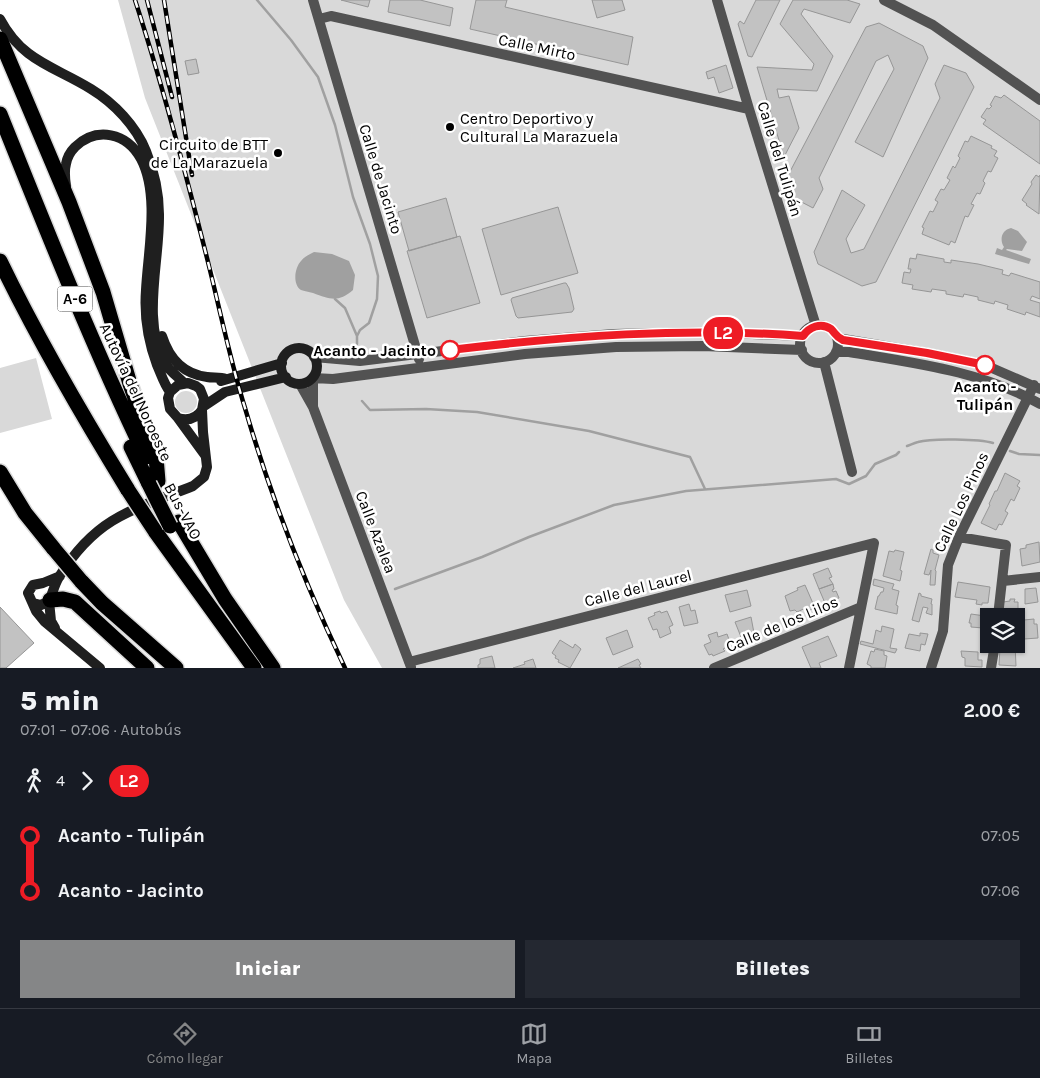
<!DOCTYPE html>
<html lang="es">
<meta charset="utf-8">
<style>
:root{--surface:#171b24;--page:#242831;--text:#f1f3f6;--muted:#9ea1a6;--line:#363941;--accent:#858687}
body{margin:0;font-family:Karla,sans-serif;background:var(--page);color:var(--text);height:100vh;display:flex;flex-direction:column;font-size:19px;white-space:nowrap}
*{box-sizing:border-box;margin:0}
p{font-size:16px;color:var(--muted)}
.icon{flex:none;width:28px;height:28px;fill:none;stroke:currentColor;stroke-width:2;stroke-linecap:round;stroke-linejoin:round}
.map{position:relative;height:668px;overflow:hidden}
.details{display:flex;flex-direction:column;background:var(--surface);flex:1}
.details>*{flex:none}
.badge{padding:0 10px;border-radius:16px;font-size:18px;line-height:32px}
.controls{position:absolute;left:980px;top:608px;display:grid;gap:10px}
.controls a{display:grid;place-items:center;width:45px;height:45px;border-radius:0px;background:var(--surface);box-shadow:0 1px 4px #0004;font-size:25px}
.map>.badge{position:absolute;translate:-50% -50%;box-shadow:0 0 0 2px #fff}
.legs{display:flex;align-items:center;gap:8px;height:55px;padding:0 20px;font-size:16px}
.legs p{margin-inline-start:auto}
.headline{display:flex;align-items:center;justify-content:space-between;height:85px;padding:0 20px}
h1{font-size:28px;font-weight:800;line-height:38px}
.cta{display:flex;gap:10px;margin-top:auto;padding:10px 20px}
.cta a{flex:1;height:58px;border-radius:0px;background:var(--accent);color:#fff;font-size:20px;font-weight:800;line-height:58px;text-align:center}
.cta a+a{background:var(--page);color:var(--text)}
ul{padding:0 20px;list-style:none}
li{display:flex;align-items:center;gap:18px;height:55px;font-size:19px}
li i{display:grid;place-items:center;width:8px;height:100%;margin:0 6px;background:currentColor}
li i::after{content:'';width:12px;height:12px;margin:-6px;border:4px solid;border-radius:50%;background:var(--surface)}
li p{margin-inline-start:auto}
li:first-child i{background:linear-gradient(#0000 50%,currentColor 0)}
li:last-child i{background:linear-gradient(currentColor 50%,#0000 0)}
.tab-bar{display:flex;justify-content:space-around;align-items:center;height:70px;border-top:1px solid var(--line);background:var(--surface);font-size:14px;color:var(--muted)}
.tab-bar a{display:grid;justify-items:center;gap:2px}
.tab-bar .current{color:var(--accent)}
.map>svg:first-child{display:block}
.green{fill:#d9d9d9;fill-rule:evenodd}
.water{fill:#a0a0a0}
.lines{fill:none;stroke-linecap:round;stroke-linejoin:round}
.stream{stroke:#a0a0a0;stroke-width:2.5}
.building{fill:#c2c2c2;stroke:#969696}
.highway-casing{stroke:#dbdbdb;stroke-width:18}
.street{stroke:#525252;stroke-width:10}
.secondary{stroke:#1f1f1f;stroke-width:10}
.highway{stroke:#000;stroke-width:15}
.rail-casing{stroke:#000;stroke-width:4.5}
.rail{stroke:#fff;stroke-width:2.5;stroke-dasharray:8;stroke-linecap:butt}
.highway-bridge-casing{stroke:#dbdbdb;stroke-width:18;stroke-linecap:butt}
.highway-bridge{stroke:#000;stroke-width:15}
.line-1-casing{stroke:#fff;stroke-width:11}
.line-1{stroke:#ee1c25;stroke-width:8}
.poi-dot{fill:#000;stroke:#fff;stroke-width:2}
.stop-1-dot{fill:#fff;stroke:#ee1c25;stroke-width:2.5}
.labels{text-anchor:middle;dominant-baseline:central;stroke-width:5;stroke-linejoin:round;paint-order:stroke}
.shield{fill:#fff;stroke:#4c4c4c;stroke-width:1}
.shield-label{font-size:15px;font-weight:bold;fill:#000}
.street-label{font-size:16px;fill:#000;stroke:#fff}
.poi-label{font-size:16px;fill:#000;stroke:#fff;text-anchor:start}
.stop-label{font-size:16px;font-weight:bold;fill:#000;stroke:#fff;text-anchor:end}
</style>
<div class="map">
<svg width="1040" height="668" viewBox="0 0 1040 668">
<rect width="100%" height="100%" fill="#fff"/>
<path class="green" d="M118,0H1040V668H382L344,600L145,98ZM989,616H1016V644H989Z
M36,358L52,419L0,433V368Z
M175 402a11 11 0 1 1 22 0a11 11 0 1 1-22 0Z"/>
<path class="water" d="M1011,228L1018,231L1027,242L1022,251L1007,249L1006,250L1031,259L1029,264L995,254L997,248L1002,250L1004,247C999,239 1002,230 1011,228Z
M314,252L332,254L349,261L355,275L353,290C338,303 330,299 313,293C309,292 304,291 301,290C292,284 295,267 301,261C305,256 309,255 314,252Z"/>
<g class="lines">
<path class="stream" d="M257,0L291,40L318,77L335,125L353,197L370,244L378,276L377,299L369,323L360,330L357,336V344
M335,299L345,308L357,336
M362,401L370,410L426,409L477,412L589,431L690,457L705,489
M907,446C910,445 914,443 918,442C931,438 980,439 993,443
M1010,451L1019,454L1040,455
M395,589L482,557L529,537L614,505L686,491L836,479L849,484L866,476L875,464L896,455L899,452"/>
</g>
<path class="building" d="M341,0H370L368,7Z
M390,0H420L453,8L450,26L388,12Z
M476,0H507L505,7L633,37L628,65L470,29Z
M592,0H622L625,10L597,18Z
M756,0H780L752,57L748,56L738,24L740,21L744,24Z
M793,0H847L860,4L850,23L804,9L801,14L833,56L817,91L777,89L779,98L789,96L799,128L784,157L757,67L812,70L814,64L780,24Z
M879,23L923,46L928,58L883,157L855,142L894,69L888,55L876,61L819,178L823,189L813,208L790,196L784,183L866,27Z
M196,59L199,73L188,75L185,61Z
M726,65L733,88L719,93L714,77L708,79L706,72Z
M944,65L966,73L974,87L876,282L862,286L818,264L814,252L842,190L865,205L846,239L851,253L864,249L940,98L935,84Z
M1004,95L1040,121V164L983,124L986,120L981,117L987,108L989,109L992,106L990,105L995,96L1001,98Z
M971,136L992,146L991,148L997,151L994,156L998,158L991,172L988,171L983,181L985,183L980,194L977,193L971,204L974,205L968,217L965,216L955,243L951,241L949,245L922,234L924,228L922,227L930,211L933,212L938,202L935,200L941,189L944,190L950,180L947,178L953,166L955,168L960,158L958,156L965,141L968,142Z
M1036,175L1039,177L1040,175L1039,214L1026,205L1027,204L1022,200L1032,184L1031,182Z
M446,198L457,237L409,251L398,212Z
M558,207L578,273L501,295L482,229Z
M460,236L480,303L427,318L407,251Z
M917,254L944,259V262L951,263V260L978,264L1003,270L1002,274L1009,276L1011,273L1040,282V299L1032,296L1030,300L1040,303V317L1026,312L1025,315L1007,309L1008,305L995,301L994,304L978,300V297L964,294L963,297L946,294V291L932,289L931,292L912,289L913,285L902,283L904,272L910,273L911,269H908L910,258L916,259Z
M564,283H566L569,288L574,309L572,312L518,318L516,316L511,300L512,298Z
M1005,473L1020,481L1017,486L1020,488L1014,501L1011,499L1005,511L1008,513L1002,525L999,524L996,530L981,523L990,505L989,504L995,491H997Z
M1039,542L1040,562L1022,566L1020,549L1026,548V545Z
M931,549L933,550V553L939,555L935,570L936,571L935,585H930L931,570L929,575L924,574Z
M895,550L904,552L900,570L902,571L900,581L883,576L889,551L894,552Z
M828,568L832,577L829,578L833,584L819,589L813,574Z
M874,579L894,584L892,589L899,591L896,605L898,606L897,614L875,609L878,596H879L881,592H883L884,588L873,585Z
M958,582L990,587L988,603H982V605L976,604L977,600L955,597Z
M833,584L834,589L832,590L833,592L836,591L839,598L825,603L819,589Z
M805,585L815,608L810,610L808,607L797,612L795,610L790,611L785,596L798,590L797,588Z
M1036,588L1038,602L1025,604V589Z
M747,590L751,606L730,612L725,595Z
M919,593L921,594V596L932,599L931,604H932V615L926,613L928,608L923,607L919,622L912,620Z
M1010,599H1015L1014,602H1018V617L1005,615L1006,609L1002,608L1003,602L1010,601Z
M689,604L691,611L695,610L698,623L684,626L679,607Z
M0,607L34,643L6,668H0Z
M660,611L661,613L667,611L673,625L669,627L671,633L660,638L657,629L653,630L648,618L655,615L654,613Z
M971,614L985,616L983,628L971,627V623H969Z
M751,617L754,633L748,634L750,639L743,642L735,622Z
M1034,619V624H1037L1038,638L1024,639V620Z
M882,626L894,629L890,648L897,649L895,653L860,644L861,641L873,644L876,630L881,632Z
M627,630L633,647L613,655L606,638Z
M717,632L718,637L727,634L731,645L723,649L725,651L713,656L712,654L709,655L704,645L711,642L708,635Z
M920,633L928,634L925,645L921,644L920,651L905,648L909,634L920,636Z
M828,636L837,656L819,663L821,668H811L802,647Z
M560,640L573,648L575,644L581,649L570,668L558,662L559,660L555,658L556,656L552,653Z
M1007,644H1015L1016,666L999,665L1000,648H1005Z
M875,649L884,651V655L887,656L885,668H871V666L867,664L871,651L874,652Z
M961,651L978,652V660H982V667L965,666V658L962,657Z
M492,656L495,668H478V665L480,664V659Z
M533,659L536,668H513L525,664L524,662Z
M638,659L641,664L639,665L641,668H618Z"/>
<g class="lines">
<g class="highway-casing">
<path id="highway" d="M0,39L69,202L103,292L130,384L156,457L158,481
M0,114C46,229 92,345 146,457
M0,261C38,340 82,415 128,490
M131,447L149,484
M0,472L25,513L54,549
M179,522L225,599L273,668
M155,531L254,668
M81,581L102,603L176,668
M50,600L63,599L75,602L147,668"/>
</g>
<path class="street" d="M313,0L419,359
M717,0L749,109L816,326
M884,0L933,25L1040,100
M319,19L331,16L749,109
M800 344a19 19 0 1 1 38 0a19 19 0 1 1-38 0Z
M837,338L927,353L985,365L1040,389
M836,352H849C914,363 982,371 1040,404
M314,357L360,361L525,341L614,334L704,332L803,336
M824,362L852,472
M300,384L313,407L411,667
M313,407V378L333,379L525,354L616,347L703,346L802,350
M959,537L1006,545L998,616
M1003,581L1040,577
M409,662L874,543L849,668
M714,668L861,607
M931,668L943,631L948,565L959,537L1034,385
M991,668L995,644"/>
<path class="secondary" d="M0,19C23,62 54,66 91,89C114,103 136,126 146,151C154,171 159,192 159,214C160,261 141,321 165,364C170,371 178,377 184,383
M66,186C65,179 64,171 66,164C67,158 71,151 75,147C97,126 127,133 141,159C160,195 148,251 146,290C144,316 148,341 157,365C161,374 164,384 170,392
M162,336C169,358 183,374 207,377C213,378 220,377 226,379
M281 366a18 18 0 1 1 36 0a18 18 0 1 1-36 0Z
M221,381L282,363
M204,406L225,392L286,377
M178,418C188,421 196,419 202,410
M60,576L43,583L33,585L28,593L36,611L45,622L100,668
M49,601L51,621L55,628
M33,603L41,605L49,601C53,593 54,585 59,577C72,556 91,534 112,521C136,506 166,497 193,486L204,477L207,467L203,432L202,410L204,399L200,389L196,386L188,383L178,385L170,392L168,398L170,409L178,418L205,455"/>
<use href="#highway" class="highway"/>
<g class="rail-casing">
<path id="rail" d="M135,0C163,86 186,174 208,262C220,310 230,360 245,408C271,498 305,584 345,668
M147,0L172,97
M164,0L192,175"/>
</g>
<use href="#rail" class="rail"/>
<g class="highway-bridge-casing">
<path id="highway-bridge" d="M149,484L170,526
M128,490L155,531
M54,549L81,581"/>
</g>
<use href="#highway-bridge" class="highway-bridge"/>
</g>
<g class="lines">
<g class="line-1-casing">
<path id="line-1" d="M450,350C567,336 685,327 803,336C809,327 821,322 831,329C836,334 836,337 843,340L927,353L985,365"/>
</g>
<use href="#line-1" class="line-1"/>
</g>
<g class="poi-dot">
<circle cx="450" cy="127" r="5"/>
<circle cx="278" cy="153" r="5"/>
</g>
<g class="stop-1-dot">
<circle cx="450" cy="350" r="9"/>
<circle cx="985" cy="365" r="9"/>
</g>
<g class="labels">
<rect class="shield" x="57.5" y="286.5" width="35" height="25" rx="4"/>
<g class="shield-label">
<text x="75" y="299">A-6</text>
</g>
<g class="street-label">
<text transform="translate(537 47) rotate(12)">Calle Mirto</text>
<text transform="translate(780 159) rotate(73)">Calle del Tulipán</text>
<text transform="translate(381 179) rotate(73)">Calle de Jacinto</text>
<text transform="translate(136 392) rotate(65)">Autovía del Noroeste</text>
<text transform="translate(961 502) rotate(-65)">Calle Los Pinos</text>
<text transform="translate(183 511) rotate(62)">Bus-VAO</text>
<text transform="translate(376 532) rotate(69)">Calle Azalea</text>
<text transform="translate(638 588) rotate(-14)">Calle del Laurel</text>
<text transform="translate(782 624) rotate(-23)">Calle de los Lilos</text>
</g>
<g class="poi-label">
<text x="460" y="118">Centro Deportivo y<tspan x="460" dy="18">Cultural La Marazuela</tspan></text>
<text x="268" y="144" text-anchor="end">Circuito de BTT<tspan x="268" dy="18">de La Marazuela</tspan></text>
</g>
<g class="stop-label">
<text x="436" y="350">Acanto - Jacinto</text>
<text x="985" y="386" text-anchor="middle">Acanto -<tspan x="985" dy="18">Tulipán</tspan></text>
</g>
</g>
</svg>
<div class="controls">
<a><svg class="icon" aria-label="layers" viewBox="0 0 24 24"><path d="M12 4l9 5-9 5-9-5zM3 14l9 5 9-5"/></svg></a>
</div>
<b class="badge" style="left:723px;top:333px;background:#ee1c25;color:#fff">L2</b>
</div>
<section class="details">
<div class="headline"><div><h1>5 min</h1><p>07:01 – 07:06 · Autobús</p></div><b>2.00 €</b></div>
<div class="legs"><svg class="icon" aria-label="walk" viewBox="0 0 24 24"><circle cx="13" cy="4" r="2"/><path d="M13 8l-2 6 4 7M11 14l-3 7M7 12l3-4h3l4 4"/></svg>4<svg class="icon" aria-label="forward" viewBox="0 0 24 24"><path d="M9 5l7 7-7 7"/></svg><b class="badge" style="background:#ee1c25;color:#fff">L2</b></div>
<ul>
<li><i style="color:#ee1c25"></i><b>Acanto - Tulipán</b><p>07:05</p></li>
<li><i style="color:#ee1c25"></i><b>Acanto - Jacinto</b><p>07:06</p></li>
</ul>
<div class="cta"><a>Iniciar</a><a>Billetes</a></div>
</section>
<nav class="tab-bar">
<a class="current"><svg class="icon" aria-label="directions" viewBox="0 0 24 24"><path d="M12 3l9 9-9 9-9-9zM9 14v-3h6M13 9l2 2-2 2"/></svg>Cómo llegar</a>
<a><svg class="icon" aria-label="map" viewBox="0 0 24 24"><path d="M3 6l6-2 6 2 6-2v14l-6 2-6-2-6 2zM9 4v14M15 6v14"/></svg>Mapa</a>
<a><svg class="icon" aria-label="tickets" viewBox="0 0 24 24"><path d="M3 7h18v10H3zM15 7v10"/></svg>Billetes</a>
</nav>
